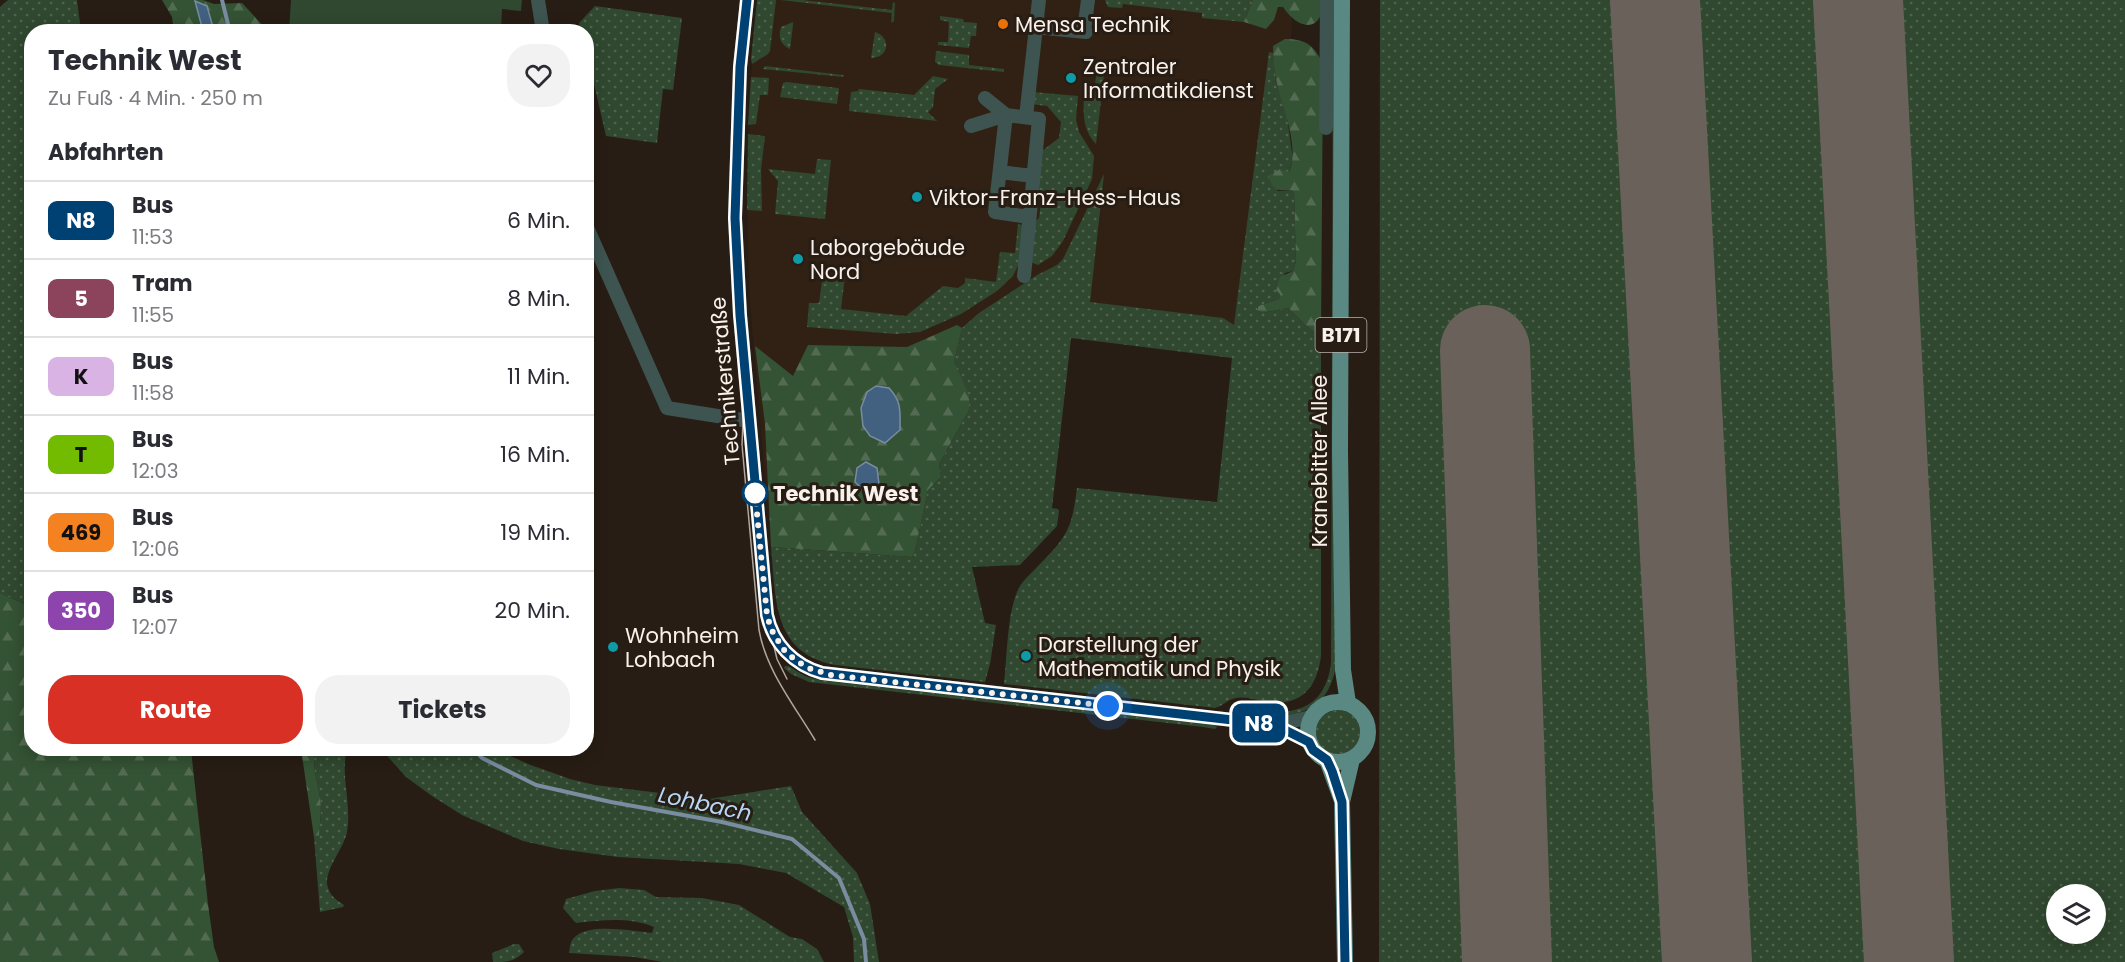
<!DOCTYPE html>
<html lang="de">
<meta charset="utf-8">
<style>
:root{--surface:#fff;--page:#f2f2f3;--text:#2b2b33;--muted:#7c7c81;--line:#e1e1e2;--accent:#d93025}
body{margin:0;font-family:Poppins,sans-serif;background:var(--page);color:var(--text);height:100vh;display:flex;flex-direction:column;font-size:22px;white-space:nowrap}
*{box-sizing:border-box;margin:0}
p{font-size:20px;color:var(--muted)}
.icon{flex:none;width:33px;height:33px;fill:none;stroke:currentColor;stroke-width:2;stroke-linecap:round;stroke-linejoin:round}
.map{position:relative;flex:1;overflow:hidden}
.drawer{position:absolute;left:24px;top:24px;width:570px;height:732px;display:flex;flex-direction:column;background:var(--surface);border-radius:24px;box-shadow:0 3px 15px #0003}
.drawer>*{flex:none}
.badge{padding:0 12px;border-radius:9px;font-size:21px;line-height:39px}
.fabs{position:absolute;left:2046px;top:884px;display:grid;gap:12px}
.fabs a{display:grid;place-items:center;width:60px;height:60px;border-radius:50%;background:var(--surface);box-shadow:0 3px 15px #0003;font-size:30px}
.you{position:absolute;width:30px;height:30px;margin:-15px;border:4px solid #fff;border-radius:50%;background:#1a73e8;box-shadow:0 0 0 9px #1a73e833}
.map>.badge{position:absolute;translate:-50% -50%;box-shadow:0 0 0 3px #fff}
h2{padding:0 24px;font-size:22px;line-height:54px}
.round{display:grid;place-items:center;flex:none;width:63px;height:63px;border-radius:24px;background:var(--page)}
.headline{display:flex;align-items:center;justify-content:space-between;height:102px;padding:0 24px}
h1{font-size:28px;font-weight:700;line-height:45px}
.primary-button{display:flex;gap:12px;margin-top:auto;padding:12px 24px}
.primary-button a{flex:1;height:69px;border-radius:24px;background:var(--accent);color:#fff;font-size:24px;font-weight:700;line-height:69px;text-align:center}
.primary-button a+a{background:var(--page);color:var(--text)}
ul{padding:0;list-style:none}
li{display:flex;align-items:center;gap:18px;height:78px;padding:0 24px;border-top:2px solid var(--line)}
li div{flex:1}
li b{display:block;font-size:22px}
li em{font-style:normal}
li .badge{min-width:66px;font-weight:700;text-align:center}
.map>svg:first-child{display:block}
.built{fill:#312114}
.grass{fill:url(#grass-dots);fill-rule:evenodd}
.forest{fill:url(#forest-firs)}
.garden{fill:#30482f}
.water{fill:#426180;stroke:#798ca0;stroke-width:1.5}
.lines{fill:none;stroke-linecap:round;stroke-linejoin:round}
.stream{stroke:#798ca0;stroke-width:4}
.runway{stroke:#6a625a;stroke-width:90}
.minor{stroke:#3e5451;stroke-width:14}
.major{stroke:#5a8983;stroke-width:16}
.tram{stroke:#aea69f;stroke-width:1.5}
.line-casing{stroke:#fff;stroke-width:14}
.line{stroke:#004173;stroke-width:9}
.walk{stroke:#f9f1eb;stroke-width:6;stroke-dasharray:0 10.8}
.food-dot{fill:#e8710a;stroke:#271d14;stroke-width:2}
.culture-dot{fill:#0f9aa8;stroke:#271d14;stroke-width:2}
.stop-dot{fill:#fff;stroke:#004173;stroke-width:3}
.labels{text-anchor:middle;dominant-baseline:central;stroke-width:6;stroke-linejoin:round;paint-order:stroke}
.shield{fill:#271d14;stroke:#bab1aa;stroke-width:1.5}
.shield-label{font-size:20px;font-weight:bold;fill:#f9f1eb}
.poi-label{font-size:21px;fill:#f9f1eb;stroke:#271d14;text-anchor:start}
.street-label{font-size:21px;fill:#f9f1eb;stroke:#271d14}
.stop-label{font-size:21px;font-weight:bold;fill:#f9f1eb;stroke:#271d14;text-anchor:start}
.water-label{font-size:22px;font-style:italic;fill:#b7d7f6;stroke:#271d14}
</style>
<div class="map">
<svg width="2125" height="962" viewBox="0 0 2125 962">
<defs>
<pattern id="grass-dots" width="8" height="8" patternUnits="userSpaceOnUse" patternTransform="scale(1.5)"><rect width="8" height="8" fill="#30482f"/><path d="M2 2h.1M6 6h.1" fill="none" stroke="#4f634d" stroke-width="1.8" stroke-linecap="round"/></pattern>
<pattern id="forest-firs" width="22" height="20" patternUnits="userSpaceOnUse" patternTransform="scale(1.5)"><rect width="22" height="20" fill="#345234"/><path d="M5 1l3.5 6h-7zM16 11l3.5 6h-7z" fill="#526b52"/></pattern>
</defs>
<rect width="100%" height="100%" fill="#271d14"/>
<path class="built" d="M758,0H1293L1291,36L1249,347L1073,317L966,415L939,464L771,547L749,291L747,197L751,77Z"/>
<path class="grass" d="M8,0H77L81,31L32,32L31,607L0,593V7Z
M757,0H776L770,51L768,54L752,64L751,59Z
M781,0H802L892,10L893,2L895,3L894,21L891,23L892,13Z
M1105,0H1253L1244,22L1202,18V13L1123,4L1122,8L1108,7Z
M1333,0H1337L1336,665C1327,722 1282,718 1238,713L1233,711L1236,709C1280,714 1323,720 1331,664Z
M1380,0H2125V962H1379ZM2056,894H2096V933H2056Z
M595,6L682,18L673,90L663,89L657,143L606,136L587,54L586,32L581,31L579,23Z
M940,16L963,19L964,22L977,23L976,36H971L969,48L938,45V42H948L949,22L940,20Z
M793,22V25L790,49C780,44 778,37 781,27Z
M875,32C891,37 890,58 871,58Z
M936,51L969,55V65L1004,69V72L939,65L935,62Z
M1269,52L1273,53L1276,82L1286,110L1293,159L1289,172L1277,191L1291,190L1294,192L1296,262L1293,271L1285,273L1279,299L1258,306L1257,310L1262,313L1288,308C1299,318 1307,329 1321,335V656C1317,687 1302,706 1269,702C1259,701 1246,696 1236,698C1228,699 1223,706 1215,708L1004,684C1007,658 1007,616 1017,592C1021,581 1032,573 1040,564C1068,536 1072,527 1077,488L1217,502L1232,358L1071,338L1052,508L1058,509L1059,511L1057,526L1020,565L972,567L985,623L996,625L990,664L985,682L835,665C772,653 776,598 771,547L912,557L915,551L928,490L941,477L939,464L969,410L954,362L962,328L979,313L1037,275L1057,265L1063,259L1104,174L1090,302L1223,318L1234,325Z
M1098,63L1105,66L1096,144C1083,131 1083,114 1084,97L1093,98Z
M765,66L843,75L844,77L763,69Z
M933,76L948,79L935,89L933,107L928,112L937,121L849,111L851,92L858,91L859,89L914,95Z
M751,77L769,78L768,95H760L756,124L748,125Z
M786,82L838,88L839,89L837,104L780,97L783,83Z
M1033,92L1078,96L1076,119L1079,132L1094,156L1092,179L1063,241L1052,256L1038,265L1030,262L1033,223L1039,218L1041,202L1036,196L1042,151L1059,138L1061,122L1047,106L1031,104Z
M748,134L765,136L761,170L762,211L747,210Z
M817,159L831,160L825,219L775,214L778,181L768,169L815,174Z
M1018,224L1024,225L1020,261L1013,276L997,291L961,314L920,332L896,334L807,327L809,303H819L823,274L845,276L841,309L906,316L943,286L958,288L965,283V278L996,282L1000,252L1015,253Z
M785,666H788L805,676L819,680L1215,725L1217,727L1215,729L1203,727L809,682L791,674L784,668Z
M1316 732a22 22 0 1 1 44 0a22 22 0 1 1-44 0Z
M315,749H347C340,775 352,804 347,832C344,848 326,867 327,884C329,895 336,900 344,905L343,907L320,912L314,837L319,836C320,823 322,810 320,797C317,778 312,768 315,749Z
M381,749H495L528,764L570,779L595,785L709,799L791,786L802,812L857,873L870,904L879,962H854L853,937L844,907L786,873L739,864L618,857L559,849L523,841L462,815L432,796L406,777Z
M619,888L644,890L656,897L702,898L739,905L790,937L802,939L817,949L824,962H663L634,957L569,953C570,947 570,940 576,936C592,923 633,931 652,933L654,927C629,917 603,920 576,923L563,908L566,899L595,891Z
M514,944H519L524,952C514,962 506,962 493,962L492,953Z"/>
<path class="forest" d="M162,0H203L214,4L242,3L268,31H174L172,17Z
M1253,0H1323C1323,34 1298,30 1283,7H1278L1274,20L1266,29L1244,22Z
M1285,39C1306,39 1314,45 1323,64L1321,335C1307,329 1299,318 1288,308L1262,313L1257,310L1258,306L1279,299L1280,294L1276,290L1280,277L1293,271L1296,262L1294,192L1291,190C1275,190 1275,192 1268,176L1280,169L1289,172C1300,149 1283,108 1277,84C1274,72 1273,58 1273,46Z
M957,325L962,328L954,362L969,395V410L939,464L941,477L928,490L915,551L912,557L771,547L765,424L755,346L793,376L808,345L907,347Z
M0,593L31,607L32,748L191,750L208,904L214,947L219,962H0Z
M301,749H315C312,768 317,778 320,797C322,810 320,823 319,836L314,837Z"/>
<path class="garden" d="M291,0H522L521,11L502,9L501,31H289Z"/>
<path class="water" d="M195,1L207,6L214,31H203Z
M876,386L889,388C902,402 900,411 900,430L885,443L870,436L863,426L861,408L867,392Z
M866,462L877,468L879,484L865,492L855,482L857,468Z"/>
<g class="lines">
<path class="stream" d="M222,0L230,32
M473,748L482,758L536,785L611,802L722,822L792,839L839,878L864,939L866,962"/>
<path class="runway" d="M1655,0L1707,962
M1858,0L1909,962
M1485,350L1507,962"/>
<path class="minor" d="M538,0L543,32
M747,0L740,67L735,218L740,315L767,614C773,644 794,665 822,673L1259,723L1275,725L1309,742
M1036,27L1086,32
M1084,31L1088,0
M985,98L1006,115
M1026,117L1039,0
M971,126L1006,115
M1326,128L1327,0
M1000,172L1033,176
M586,225L667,408L749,421
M1024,276L1039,119L1006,115L995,212L1029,217
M1275,725L1311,717"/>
<path class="major" d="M1342,0L1340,450L1343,670L1348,703
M1308 732a30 30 0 1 1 60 0a30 30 0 1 1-60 0Z
M1327,760L1342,801
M1345,962L1342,802L1352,759"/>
<path class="tram" d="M742,0L735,76L731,218L735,305L744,398L742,445L759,630C766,670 794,705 815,740
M741,164L744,75L751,5
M751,398L771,634L777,659L787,679"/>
</g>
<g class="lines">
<g class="line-casing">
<path id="line" d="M747,0L740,67L735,218L740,315L767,615C773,644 794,665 822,673L1259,723L1275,725L1309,742L1313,750L1327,760L1332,771L1342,802L1345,962"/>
</g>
<use href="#line" class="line"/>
<path class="walk" d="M755,493L767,615L771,629L783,649L794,659L808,668L831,675L1108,706"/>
</g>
<circle class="food-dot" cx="1003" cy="24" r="6"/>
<g class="culture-dot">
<circle cx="1071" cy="78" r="6"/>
<circle cx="917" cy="197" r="6"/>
<circle cx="798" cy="259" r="6"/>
<circle cx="613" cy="647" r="6"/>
<circle cx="1026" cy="656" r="6"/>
</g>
<circle class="stop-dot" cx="755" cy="493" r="12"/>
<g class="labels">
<rect class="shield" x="1315.5" y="318" width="51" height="34" rx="4.5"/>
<g class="shield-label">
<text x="1341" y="335">B171</text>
</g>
<g class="poi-label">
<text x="1015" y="24">Mensa Technik</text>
<text x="1083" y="66">Zentraler<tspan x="1083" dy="24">Informatikdienst</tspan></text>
<text x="929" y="197">Viktor-Franz-Hess-Haus</text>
<text x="810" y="247">Laborgebäude<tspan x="810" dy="24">Nord</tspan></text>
<text x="625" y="635">Wohnheim<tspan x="625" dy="24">Lohbach</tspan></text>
<text x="1038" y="644">Darstellung der<tspan x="1038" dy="24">Mathematik und Physik</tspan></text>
</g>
<g class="street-label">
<text transform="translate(725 381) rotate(-95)">Technikerstraße</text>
<text transform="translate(1319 461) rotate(-90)">Kranebitter Allee</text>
</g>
<g class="stop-label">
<text x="773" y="493">Technik West</text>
</g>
<g class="water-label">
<text transform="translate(705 804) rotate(12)">Lohbach</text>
</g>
</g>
</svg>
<div class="fabs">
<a><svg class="icon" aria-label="layers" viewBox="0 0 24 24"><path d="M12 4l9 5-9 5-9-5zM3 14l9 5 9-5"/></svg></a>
</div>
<div class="you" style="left:1108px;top:706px"></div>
<b class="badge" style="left:1259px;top:723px;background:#004173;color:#fff">N8</b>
<section class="drawer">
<div class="headline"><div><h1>Technik West</h1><p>Zu Fuß · 4 Min. · 250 m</p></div><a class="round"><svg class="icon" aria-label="heart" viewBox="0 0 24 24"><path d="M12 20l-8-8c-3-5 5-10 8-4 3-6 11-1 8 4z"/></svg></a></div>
<h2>Abfahrten</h2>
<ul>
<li><span class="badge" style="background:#004173;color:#fff">N8</span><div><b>Bus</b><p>11:53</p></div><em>6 Min.</em></li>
<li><span class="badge" style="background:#8b445b;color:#fff">5</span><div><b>Tram</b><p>11:55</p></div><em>8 Min.</em></li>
<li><span class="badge" style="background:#dab3e5;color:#111">K</span><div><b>Bus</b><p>11:58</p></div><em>11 Min.</em></li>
<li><span class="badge" style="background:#72bb00;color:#111">T</span><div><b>Bus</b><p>12:03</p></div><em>16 Min.</em></li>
<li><span class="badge" style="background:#f58220;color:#111">469</span><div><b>Bus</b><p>12:06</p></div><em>19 Min.</em></li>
<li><span class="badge" style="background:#8e44ad;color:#fff">350</span><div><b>Bus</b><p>12:07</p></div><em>20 Min.</em></li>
</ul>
<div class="primary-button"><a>Route</a><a>Tickets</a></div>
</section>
</div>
